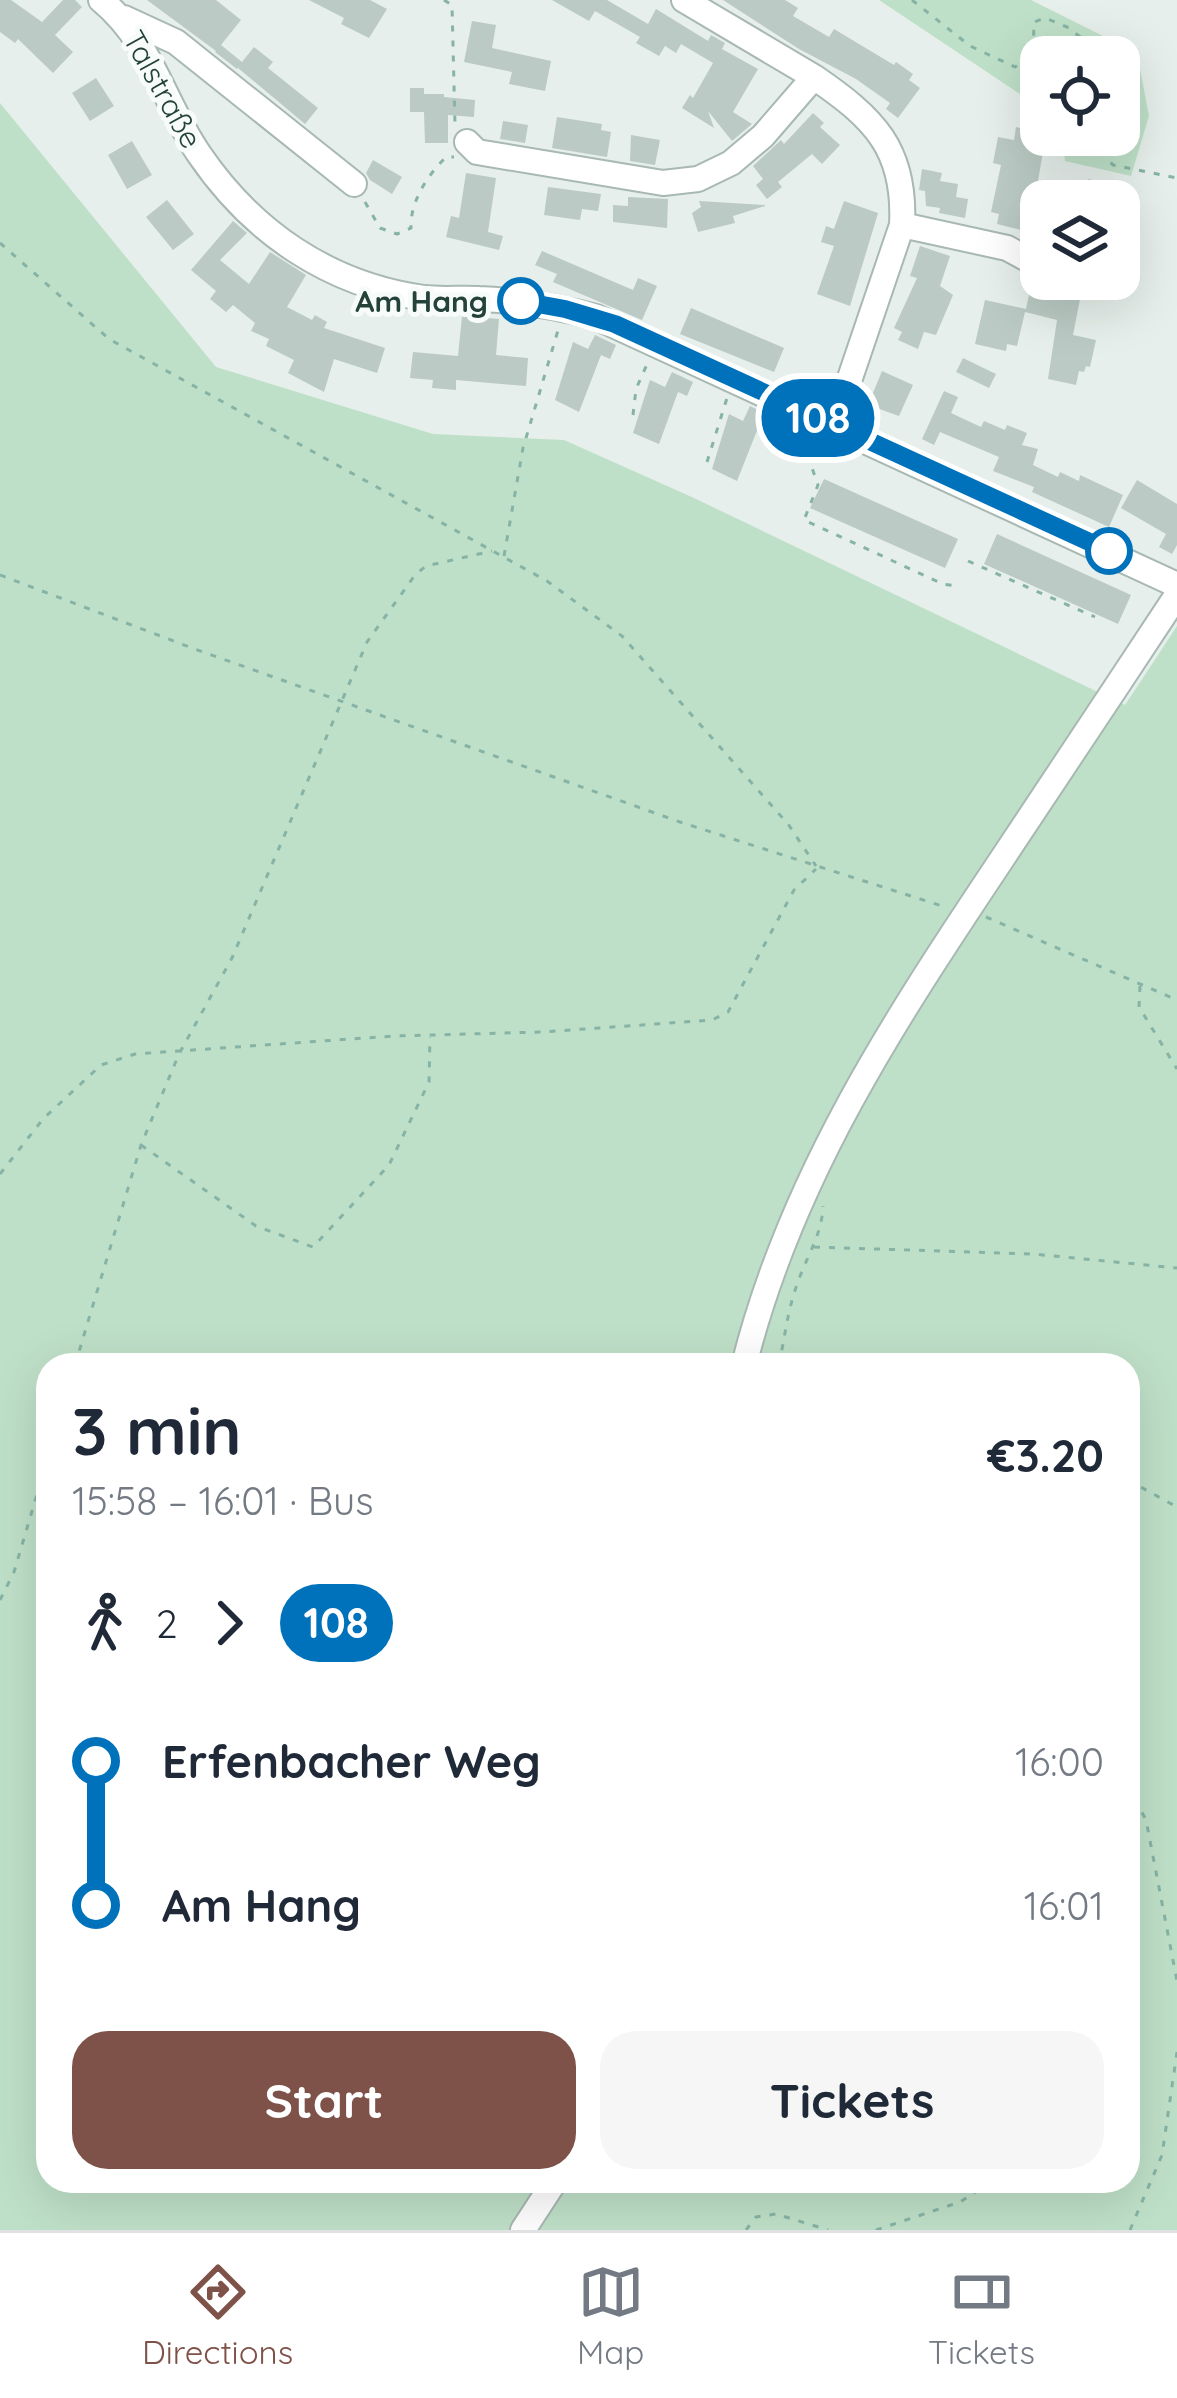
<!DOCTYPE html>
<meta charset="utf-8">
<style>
:root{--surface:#fff;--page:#f6f6f7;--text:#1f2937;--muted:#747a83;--line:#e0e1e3;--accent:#7f5249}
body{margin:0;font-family:Quicksand,sans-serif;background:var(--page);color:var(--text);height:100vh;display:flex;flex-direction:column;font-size:45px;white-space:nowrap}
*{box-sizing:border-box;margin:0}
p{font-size:39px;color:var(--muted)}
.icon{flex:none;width:66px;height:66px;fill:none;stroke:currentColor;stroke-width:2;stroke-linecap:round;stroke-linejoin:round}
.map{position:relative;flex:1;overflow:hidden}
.side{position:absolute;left:36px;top:1353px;width:1104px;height:840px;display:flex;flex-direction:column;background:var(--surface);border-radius:36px;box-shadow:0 12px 48px #0002}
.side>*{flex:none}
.badge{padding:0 24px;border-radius:39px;font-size:42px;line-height:78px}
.fabs{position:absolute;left:1020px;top:36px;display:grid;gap:24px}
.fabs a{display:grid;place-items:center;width:120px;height:120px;border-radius:24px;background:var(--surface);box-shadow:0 12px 48px #0002;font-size:60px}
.map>.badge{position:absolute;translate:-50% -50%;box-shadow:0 0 0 6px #fff}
.legs{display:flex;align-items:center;gap:18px;height:132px;padding:0 36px;font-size:39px}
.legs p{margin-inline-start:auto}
.summary{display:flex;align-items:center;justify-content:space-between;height:204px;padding:0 36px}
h1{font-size:66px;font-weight:800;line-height:90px}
.action{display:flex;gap:24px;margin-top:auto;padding:24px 36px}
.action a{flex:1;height:138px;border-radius:36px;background:var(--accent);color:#fff;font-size:48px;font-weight:800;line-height:138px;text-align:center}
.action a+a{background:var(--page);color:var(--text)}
ul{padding:0 36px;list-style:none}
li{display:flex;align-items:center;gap:42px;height:144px;font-size:45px}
li i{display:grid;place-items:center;width:18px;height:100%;margin:0 15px;background:currentColor}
li i::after{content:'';width:30px;height:30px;margin:-15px;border:9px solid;border-radius:50%;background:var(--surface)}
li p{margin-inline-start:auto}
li:first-child i{background:linear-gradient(#0000 50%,currentColor 0)}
li:last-child i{background:linear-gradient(currentColor 50%,#0000 0)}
.menu{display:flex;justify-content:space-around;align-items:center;height:168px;border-top:3px solid var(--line);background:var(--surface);font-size:33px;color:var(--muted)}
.menu a{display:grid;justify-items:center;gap:6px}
.menu .on{color:var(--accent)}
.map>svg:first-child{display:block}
.green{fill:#bfe0c8;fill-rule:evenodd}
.building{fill:#bbcac4}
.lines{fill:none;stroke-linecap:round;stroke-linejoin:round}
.minor-casing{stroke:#a8b8b2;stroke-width:28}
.path{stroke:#86b3a5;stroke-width:3;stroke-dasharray:6 9;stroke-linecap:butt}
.minor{stroke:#fff;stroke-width:24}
.line-1-casing{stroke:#fff;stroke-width:27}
.line-1{stroke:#0072bc;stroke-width:18}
.stop-1-dot{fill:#fff;stroke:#0072bc;stroke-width:6}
.labels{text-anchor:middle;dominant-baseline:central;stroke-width:10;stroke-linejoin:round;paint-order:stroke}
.street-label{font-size:30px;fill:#24423a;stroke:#f7fbf9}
.stop-label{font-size:30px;font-weight:bold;fill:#24423a;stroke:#f7fbf9;text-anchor:end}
</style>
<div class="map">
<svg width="1177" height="2230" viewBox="0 0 1177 2230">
<rect width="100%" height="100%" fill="#e6efeb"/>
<path class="green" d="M879,0H1031L1137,53L1149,116L1131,176L1065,161L1062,135H1119V57H1041V108Z
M0,103L216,367L433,434L564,440L694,498L1125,705L1177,626V2230H0ZM48,1365H1128V2181H48Z"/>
<path class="building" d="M0,0H11L42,22L63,0H75L82,7L55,35L73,52L53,73L18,39L15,43L0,32Z
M147,0H216L241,20L221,45L242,62L254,47L273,62L268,68L318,108L305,124L238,68L240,65L237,69L215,52L220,45L216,51Z
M309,0H370L387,9L369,38L341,24L344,18Z
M552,0H607L648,24L656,9L708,41L711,35L725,43L722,49L758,69L733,112L752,124L732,141L708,111L714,128L682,108L690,95L693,98L713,63L681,44L676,53L665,46L659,56L636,43L640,37L595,11L589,21Z
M723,0H785L798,8L793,16L829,37L834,29L894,65L896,62L913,74L909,80L920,88L898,118L886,109L890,103L856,79L799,49Z
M472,21L496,25L492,48L551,61L545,91L509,84L512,72L464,62Z
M96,78L114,106L90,121L72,93Z
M410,88H424V94H444V97L475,100L474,117L448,115V143H425L424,112H410Z
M813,113L824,123L820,127L840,145L822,164L812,154L778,182L782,187L767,199L756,185L763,179L753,166L781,140L784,144Z
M557,117L602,124L601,130L611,132L607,157L552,148Z
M503,121L528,125L525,143L500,139Z
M1016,127L1046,135L1029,232L997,224L999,214L991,212L1001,165L993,163L998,137L1014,140Z
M631,135L660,140L655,165L630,161Z
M132,141L152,175L127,189L108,155Z
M373,160L402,177L392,194L370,180L366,173Z
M922,169L942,173L940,181L958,184L956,197L968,199L965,218L939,213L940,208L926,206L925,191L919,190Z
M466,173L496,178L488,232L503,236L499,250L446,237L451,216L459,218Z
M1088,179L1116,185L1112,201H1083Z
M548,187L601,194L598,211L582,209L580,220L544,215Z
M628,197L668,199L667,228L613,222V205L628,206Z
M167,200L194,234L173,250L146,217Z
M699,201L765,205V206L733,216L735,223L698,232L692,213L701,207Z
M844,201L878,213L850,306L817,294L834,246L821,242L826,226L834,229Z
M233,221L247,233L220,260L249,284L270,252L306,275L287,307L312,320L315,315L327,322L324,328L385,348L377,373L334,359L324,392L288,373L294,360L266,346L269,339L251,331L255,323L233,305L226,312L210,299L216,291L191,270Z
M920,246L950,256L940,286L953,295L936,335L924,332L918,349L898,340L902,332L894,328L917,278L910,276Z
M542,251L633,290L638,278L657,286L642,320L553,282L557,274L535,265Z
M1067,279H1104L1100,299L1081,294L1073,335L1096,340L1090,367L1086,366L1084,372L1079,371L1076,385L1048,379L1057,320L1025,312L1017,346L1007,344L1006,351L975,344L985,300L1026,309L1032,280L1065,287Z
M691,308L784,348L774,372L680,334Z
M462,316L499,319L496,355L528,358L526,386L456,380V390L432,388L433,380L410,378L413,352L458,356Z
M595,335L616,345L610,359L601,355L579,412L555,400L573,342L588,349Z
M963,358L996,374L989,388L956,372Z
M882,371L913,385L899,416L868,405Z
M672,372L693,382L687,396L678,392L659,444L633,433L650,380L665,387Z
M944,391L958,397L951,413L981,427L984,421L1005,430L1007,425L1027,433L1022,445L1038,449L1033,465L1058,477L1060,472L1079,481L1080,475L1123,495L1109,527L1032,492L1034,487L993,471L999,457L940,432L934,445L922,439Z
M750,406L772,417L765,431L758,428L737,481L712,469L729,414L743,421Z
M824,479L958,539L945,568L810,508Z
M1137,480L1177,504V545L1172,554L1159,547L1166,534L1121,508Z
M997,534L1131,595L1118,624L984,564Z"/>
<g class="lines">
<g class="minor-casing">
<path id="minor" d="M101,0C152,42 163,102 199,154C252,232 329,285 424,298C442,300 461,298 479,299C519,300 558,307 596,317L1177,585
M684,0L814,77
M124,18L176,42L354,184
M467,142L477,152L663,183L698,179L731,163L763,136L814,77C874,118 906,149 902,225L834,425
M902,225L1007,248L1031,261
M744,1365C791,1177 894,1021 1000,862C1060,773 1118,684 1177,595
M523,2230L555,2181"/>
</g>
<path class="path" d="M444,0L452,5L455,125
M912,0L970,46L1015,67L1033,56L1034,22L1045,18L1067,27L1107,57
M1112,135L1106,157L1113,165L1177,178
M365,202L380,228L397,234L411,228C410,201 428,175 446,157H454
M0,243L109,339L547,581L622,636L788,824L816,866
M633,415L636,389L648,362
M822,442L811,465L818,485L804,520L943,584L956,586
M707,462L727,398
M504,556L523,448L559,327
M968,561L1095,617
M0,575L192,648L680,822L942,906
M986,917L1177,1000
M1140,986L1139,1007L1177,1069
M141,1145L256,1226L313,1247L389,1165L429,1082L430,1037
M0,1174L43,1119L101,1065L135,1054L394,1036L542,1032L712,1020L728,1012L794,890L816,869
M814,1247L1033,1254L1177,1268
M75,1365L141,1145L179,1054L232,958L367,642L415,575L426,566L492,551
M779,1365C785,1336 788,1307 799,1279C808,1254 822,1234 823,1206
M1128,1480L1177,1507
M0,1600L14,1572L48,1457
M1128,1786L1146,1820L1177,1981
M746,2230L756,2217L776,2214L828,2230
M876,2230L960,2202L992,2181
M1130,2230L1162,2155L1177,2052"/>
<use href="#minor" class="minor"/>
</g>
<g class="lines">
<g class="line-1-casing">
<path id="line-1" d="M521,301L565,309L615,324L1109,551"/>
</g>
<use href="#line-1" class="line-1"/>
</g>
<g class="stop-1-dot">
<circle cx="521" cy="301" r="21"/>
<circle cx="1109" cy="551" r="21"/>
</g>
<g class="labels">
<g class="street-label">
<text transform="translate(163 89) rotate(61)">Talstraße</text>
</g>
<g class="stop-label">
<text x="488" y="301">Am Hang</text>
</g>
</g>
</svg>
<div class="fabs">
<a><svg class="icon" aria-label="locate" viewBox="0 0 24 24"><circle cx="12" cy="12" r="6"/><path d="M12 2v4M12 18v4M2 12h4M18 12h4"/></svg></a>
<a><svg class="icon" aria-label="layers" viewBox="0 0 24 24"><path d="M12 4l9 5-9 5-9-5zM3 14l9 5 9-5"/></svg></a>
</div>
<b class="badge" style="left:818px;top:418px;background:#0072bc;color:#fff">108</b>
<section class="side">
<div class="summary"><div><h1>3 min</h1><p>15:58 – 16:01 · Bus</p></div><b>€3.20</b></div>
<div class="legs"><svg class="icon" aria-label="walk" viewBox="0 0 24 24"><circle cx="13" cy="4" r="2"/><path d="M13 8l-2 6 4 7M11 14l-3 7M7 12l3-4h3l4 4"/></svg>2<svg class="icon" aria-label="forward" viewBox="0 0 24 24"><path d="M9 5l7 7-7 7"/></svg><b class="badge" style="background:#0072bc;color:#fff">108</b></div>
<ul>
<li><i style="color:#0072bc"></i><b>Erfenbacher Weg</b><p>16:00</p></li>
<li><i style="color:#0072bc"></i><b>Am Hang</b><p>16:01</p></li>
</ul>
<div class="action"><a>Start</a><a>Tickets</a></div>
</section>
</div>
<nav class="menu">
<a class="on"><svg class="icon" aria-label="directions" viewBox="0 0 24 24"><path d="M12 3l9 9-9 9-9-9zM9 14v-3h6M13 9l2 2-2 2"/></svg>Directions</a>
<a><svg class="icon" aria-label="map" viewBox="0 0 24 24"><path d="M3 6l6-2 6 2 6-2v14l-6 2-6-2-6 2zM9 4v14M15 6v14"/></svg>Map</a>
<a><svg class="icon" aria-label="tickets" viewBox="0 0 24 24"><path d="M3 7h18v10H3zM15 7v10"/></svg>Tickets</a>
</nav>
